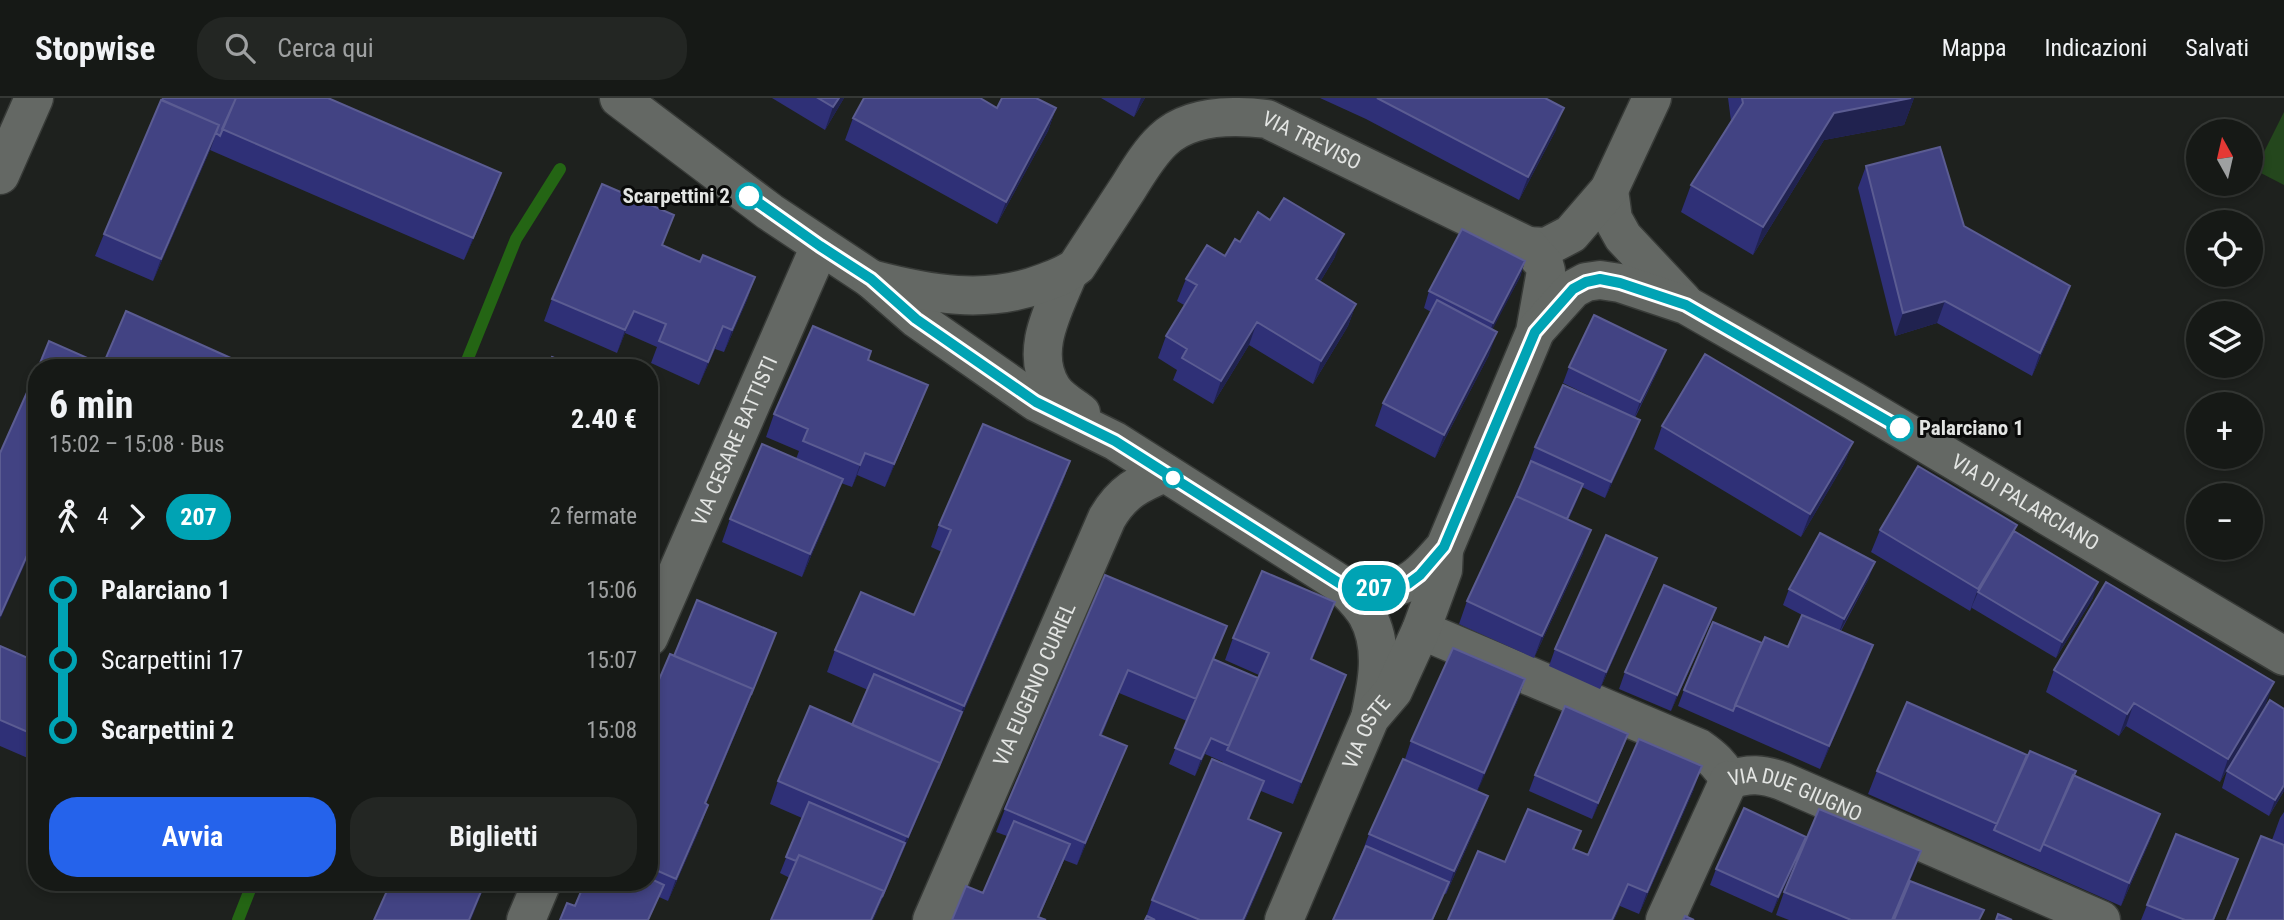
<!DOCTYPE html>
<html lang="it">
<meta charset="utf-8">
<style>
:root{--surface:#161916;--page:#232623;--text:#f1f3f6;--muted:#9ea0a1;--line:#353835;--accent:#2563eb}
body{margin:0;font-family:"Roboto Condensed",sans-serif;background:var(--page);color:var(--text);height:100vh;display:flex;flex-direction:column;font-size:26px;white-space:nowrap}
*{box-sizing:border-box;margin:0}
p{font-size:23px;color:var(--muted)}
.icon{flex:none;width:38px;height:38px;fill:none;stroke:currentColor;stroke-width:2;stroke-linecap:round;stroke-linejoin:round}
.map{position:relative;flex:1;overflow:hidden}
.details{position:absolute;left:28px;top:261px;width:630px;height:532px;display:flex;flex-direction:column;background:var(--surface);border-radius:28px;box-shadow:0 4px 10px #0003,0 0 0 2px var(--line)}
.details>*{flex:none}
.badge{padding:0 14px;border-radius:23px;font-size:24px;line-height:46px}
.needle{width:46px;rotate:352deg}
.fabs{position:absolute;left:2186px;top:21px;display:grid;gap:14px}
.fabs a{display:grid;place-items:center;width:77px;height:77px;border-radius:50%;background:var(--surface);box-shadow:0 4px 10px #0003,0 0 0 2px var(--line);font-size:35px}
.map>.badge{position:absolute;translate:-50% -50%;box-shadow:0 0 0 4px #fff}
.legs{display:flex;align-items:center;gap:10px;height:77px;padding:0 21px;font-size:23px}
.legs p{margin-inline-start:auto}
.head{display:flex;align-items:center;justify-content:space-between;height:119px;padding:0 21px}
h1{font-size:38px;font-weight:700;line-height:52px}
.primary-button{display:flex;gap:14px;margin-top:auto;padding:14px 21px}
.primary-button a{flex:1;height:80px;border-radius:28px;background:var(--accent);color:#fff;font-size:28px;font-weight:700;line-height:80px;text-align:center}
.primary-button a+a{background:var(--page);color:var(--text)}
ul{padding:0 21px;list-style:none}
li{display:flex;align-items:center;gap:24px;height:70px;font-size:26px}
li i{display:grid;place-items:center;width:10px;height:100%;margin:0 9px;background:currentColor}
li i::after{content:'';width:18px;height:18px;margin:-9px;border:5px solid;border-radius:50%;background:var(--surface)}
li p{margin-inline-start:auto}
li:first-child i{background:linear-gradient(#0000 50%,currentColor 0)}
li:last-child i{background:linear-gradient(currentColor 50%,#0000 0)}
header{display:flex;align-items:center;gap:42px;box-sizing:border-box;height:98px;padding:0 35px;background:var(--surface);border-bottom:2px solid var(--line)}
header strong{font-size:33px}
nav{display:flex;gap:38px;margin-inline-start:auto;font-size:24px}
.search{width:490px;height:63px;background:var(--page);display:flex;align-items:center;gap:18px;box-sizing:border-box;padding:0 24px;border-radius:28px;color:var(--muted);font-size:26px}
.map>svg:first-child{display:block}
.park{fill:#24471d}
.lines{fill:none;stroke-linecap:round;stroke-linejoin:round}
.stream{stroke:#246514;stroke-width:12}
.minor-casing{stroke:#383b38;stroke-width:41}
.minor{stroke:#646864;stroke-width:38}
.wall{fill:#2f3077}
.shaded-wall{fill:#20224f}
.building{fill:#424383;stroke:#5b5c92;stroke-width:2}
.line-1-casing{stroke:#fff;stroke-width:16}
.line-1{stroke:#00a3b4;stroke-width:10}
.stop-1-dot{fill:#fff;stroke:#00a3b4;stroke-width:3.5}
.labels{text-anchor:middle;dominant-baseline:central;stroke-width:6;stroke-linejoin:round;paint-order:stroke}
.street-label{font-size:21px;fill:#e3e5e3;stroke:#090a09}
.stop-label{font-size:21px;font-weight:bold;fill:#e3e5e3;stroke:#090a09;text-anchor:end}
</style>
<header>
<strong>Stopwise</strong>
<div class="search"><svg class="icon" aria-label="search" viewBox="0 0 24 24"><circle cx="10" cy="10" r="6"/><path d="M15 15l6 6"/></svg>Cerca qui</div>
<nav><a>Mappa</a><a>Indicazioni</a><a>Salvati</a></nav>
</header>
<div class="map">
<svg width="2284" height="822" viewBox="0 0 2284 822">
<rect width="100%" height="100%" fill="#1e211e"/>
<path class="park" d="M2284,14V87L2255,72Z"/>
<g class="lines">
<path class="stream" d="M464,270L516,141L560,71
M238,822L253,784"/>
<g class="minor-casing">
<g id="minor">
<path d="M619,0L770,114L871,181L917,221L1036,304L1115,343L1342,487C1351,497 1361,506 1367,517C1385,549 1377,586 1370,620"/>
<path d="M0,77L34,0"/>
<path d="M1609,92L1613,121L1623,139L1683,203"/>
<path d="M1528,148L1546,149L1571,136L1609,92L1652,0"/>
<path d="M1068,176C1054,211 1029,253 1052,290C1058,300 1072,308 1081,315"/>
<path id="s1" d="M871,181C928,196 986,207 1043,185C1056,180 1067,177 1077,168C1094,142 1111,116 1128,90C1138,74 1149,55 1163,42C1189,17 1234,17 1267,21L1528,148L1544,166L1546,173L1535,234L1445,449C1405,495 1402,492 1342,487"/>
<path id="s2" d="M1537,231L1573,191L1586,184L1600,182L1620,185L1686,207L1854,303L2284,558"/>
<path d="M1421,532L1699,650C1712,659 1721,667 1729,682"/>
<path id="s3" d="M649,539L820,148"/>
<path id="s4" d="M1729,682C1749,675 1763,676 1782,683L2101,822"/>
<path d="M526,822L542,784"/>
<path id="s5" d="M932,822L1107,420C1122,394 1138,386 1165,375"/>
<path id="s6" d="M1284,822L1370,620L1393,593L1421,532L1443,472L1444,451"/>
<path d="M1665,822L1729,682"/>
</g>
</g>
<use href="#minor" class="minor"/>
</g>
<path class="wall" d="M163,0L501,75L493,97L464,162L210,52L153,183L95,158L104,136Z
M772,0H844L825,32Z
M1101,0H1145L1134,19Z
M1320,0H1545L1556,32L1519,102L1366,21Z
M1728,0H1914L1904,27L1824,42L1753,157L1681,114L1691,87L1731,23Z
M997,10H1056L1048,33L997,126L845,42L853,20Z
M1866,68L1964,128L2070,188L2062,210L2032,278L1937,225L1895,238L1858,90Z
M1240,144L1335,159L1320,184L1356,206L1348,228L1313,286L1249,247L1213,306L1173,282L1177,272L1158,260L1166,238L1184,207L1177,203L1186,181L1225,158Z
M663,148L700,164L755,179L747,202L724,254L715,251L699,287L651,265L657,249L625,235L617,255L544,223L552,201Z
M1525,163L1520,179L1492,231L1489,257L1435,360L1375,328L1383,305L1431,214L1424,210L1429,193Z
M1666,252L1660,268L1635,320L1640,322L1634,338L1605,400L1582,389L1568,422L1583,455L1534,560L1459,526L1467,503L1530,366L1529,365L1535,349L1614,310L1563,285L1569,269Z
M868,262L919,310L885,389L857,377L852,389L841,385L835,403L802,479L722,444L730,421L796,361L799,353L766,339L774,316Z
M1662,328L1853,344L1844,366L1801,439L1654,351Z
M1070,363L1062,386L873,822L780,775L802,720L770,706L778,683L852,627L868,592L827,574L835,552L914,517L942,454L931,449L939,427Z
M2017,427L2014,433L2093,500L2056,560L1972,510V509L1970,513L1871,454L1880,432Z
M1657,460L1651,476L1600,591L1549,568L1555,551Z
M1105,477L1227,528L1214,561L1258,580L1259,577L1225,562L1233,540L1335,504L1312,562L1338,599L1293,706L1261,693L1249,721L1273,757L1245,822H1145L1152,802L1223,664L1205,656L1195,678L1169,666L1187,623L1119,595L1102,637L1118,670L1077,767L1064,762L1039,819L983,795L1007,738L996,734L1005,711Z
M1869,480L1841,533L1865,569L1820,671L1678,608L1684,592L1762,545L1788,549L1802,517L1783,507L1789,491Z
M1716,510L1710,526L1671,613L1619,591L1625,574Z
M776,535L745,613L706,706L708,707L700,730L668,803L659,799L575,808L649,784V605L674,558Z
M0,548L37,564V664L0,648Z
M2054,572L2266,606L2220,684L2126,628L2119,638L2046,594Z
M1525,581L1517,604L1477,693L1480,720L1446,796L1444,795L1433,822H1333L1363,752L1369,736L1405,661L1411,643Z
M1628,636L1622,652L1592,721L1529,693L1535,677Z
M1877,673L2074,677L2152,738L2121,808L1868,696Z
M2227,673L2284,693L2269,718L2222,690Z
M1694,691L1639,816L1620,808L1614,822H1448L1505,764L1574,751L1588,757Z
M2284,714V822L2272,742L2280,720Z
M1800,755L1772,815L1710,787L1716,771Z
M2232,777L2214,822H2141L2147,807Z
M1910,783L1894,822H1789L1776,817L1784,794Z
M324,784H336L334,789Z"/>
<path class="shaded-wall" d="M839,0H844L825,32L833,9Z
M1141,0H1145L1134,19Z
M1914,0L1904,27L1824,42L1753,157L1763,129L1834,15Z
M1056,10L1048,33L997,126L1006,104Z
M1564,10L1556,32L1519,102L1528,79Z
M219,27L211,50L153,183L161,161Z
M501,75L493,97L464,162L473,140Z
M1344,136L1335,159L1308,204L1316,181Z
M1525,163L1520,179L1487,242L1493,225Z
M755,179L747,202L724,254L732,232Z
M2070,188L2062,210L2032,278L2040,255Z
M1945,203L1937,225L1895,238L1903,215Z
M1356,206L1348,228L1313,286L1321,263Z
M634,213L625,235L617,255L625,232Z
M1257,224L1249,247L1213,306L1221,283Z
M723,228L715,251L699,287L708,264Z
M1497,234L1489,257L1435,360L1444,337Z
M1666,252L1660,268L1634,320L1640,304Z
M928,287L919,310L885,389L894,366Z
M1640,322L1634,338L1605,400L1611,384Z
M1853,344L1844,366L1801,439L1810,416Z
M865,355L857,377L852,389L860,367Z
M1070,363L1062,386L932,687L873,822H871Z
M843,381L835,403L802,479L810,456Z
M1583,386L1577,403L1559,443L1565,427Z
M2017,427L2008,449L1978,494L1970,513L1978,491Z
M1591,432L1583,455L1534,560L1542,538Z
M37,435V439L0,522V518Z
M1657,460L1651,476L1600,591L1606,574Z
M1875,464L1869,480L1838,537L1844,521Z
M2098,484L2093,500L2056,560L2062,544Z
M1335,504L1327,527L1303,584L1311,561Z
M1716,510L1710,526L1671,613L1677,597Z
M776,535L745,613L696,728L705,705Z
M1873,547L1865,569L1820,671L1829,648Z
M1128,572L1119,595L1092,659L1100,637Z
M1346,577L1338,599L1293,706L1301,684Z
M1525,581L1517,604L1476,697L1484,675Z
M2274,584L2266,606L2220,684L2228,661Z
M2134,605L2126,628L2119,638L2127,616Z
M1628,636L1622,652L1592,721L1598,705Z
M1211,640L1205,656L1195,678L1201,661Z
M1127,648L1118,670L1077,767L1085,745Z
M1702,668L1694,691L1639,816L1647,794Z
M1264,683L1256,706L1240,743L1248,721Z
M2284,687V693L2269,718L2275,702Z
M1488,698L1480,720L1446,796L1454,773Z
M708,707L700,730L668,803L676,781Z
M2160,716L2152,738L2121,808L2129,785Z
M1281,735L1273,757L1245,822H1243Z
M1806,739L1800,755L1772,815L1778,799Z
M1070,746L1064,762L1037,822Z
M1921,753L1913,776L1894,822H1892Z
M486,784L471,822H469Z
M1628,786L1614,822H1612Z"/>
<path class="building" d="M163,0H236L220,38L216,35L219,27L162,2Z
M236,0H328L501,75L473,140L222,31Z
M818,0H839L833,9Z
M864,0H980L997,10L1002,0H1036L1056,10L1006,104L853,20Z
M1377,0H1545L1564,10L1528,79Z
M1742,0H1911L1834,15L1763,129L1691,87L1743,5Z
M161,2L219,27L161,161L104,136Z
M1940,49L1964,128L2070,188L2040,255L1945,203L1903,215L1866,68Z
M602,86L674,117L662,147L700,164L703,157L755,179L732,232L723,228L708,264L659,243L666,226L634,213L625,232L552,201Z
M1284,100L1344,136L1316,181L1356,206L1321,263L1257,224L1221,283L1182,260L1187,251L1166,238L1197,187L1186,181L1207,147L1225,158L1235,141L1240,144L1258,114L1270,122Z
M1462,131L1525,163L1493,225L1429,193Z
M1437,202L1497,234L1444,337L1383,305Z
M126,213L253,270H38L49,243L103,267Z
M1594,217L1666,252L1640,304L1569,269Z
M813,228L871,253L868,262L928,287L894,366L865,355L860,367L803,343L808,331L774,316Z
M1705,256L1853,344L1810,416L1662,328Z
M552,259L577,270H548Z
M590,263L606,270H587Z
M37,272V435L0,518V355Z
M1563,287L1640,322L1611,384L1535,349Z
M983,326L1070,363L964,608L835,552L861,494L914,517L951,432L939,427Z
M762,346L843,381L810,456L730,421Z
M1531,363L1583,386L1567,421L1516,398Z
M1918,368L2017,427L1978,491L1880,432Z
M1516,398L1591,432L1542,538L1467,503Z
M2014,433L2098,484L2062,544L1978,494Z
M1820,435L1875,464L1844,521L1789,491Z
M1606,437L1657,460L1606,574L1555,551Z
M1262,473L1335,504L1311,561L1346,577L1301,684L1227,652L1269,555L1233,540Z
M1105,477L1227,528L1196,601L1128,572L1100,637L1127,648L1085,745L1005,711Z
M2106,484L2274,584L2228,661L2134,605L2127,616L2054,572Z
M1664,487L1716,510L1677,597L1625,574Z
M697,502L776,535L751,597L753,591L674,558Z
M1802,517L1873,547L1829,648L1735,607L1765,539L1788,549Z
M1713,524L1762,545L1733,613L1684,592Z
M0,548L37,564V638L0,622Z
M1453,550L1525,581L1484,675L1411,643Z
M670,556L753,591L705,705L708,707L676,781L649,769V605Z
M1213,561L1258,580L1229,648L1211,640L1201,661L1175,650Z
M874,576L962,614L938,671L940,665L852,627Z
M2270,602L2284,611V687L2275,702L2227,673Z
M1907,604L2027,657L1997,726L1877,673Z
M810,608L940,665L908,739L778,683Z
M1565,608L1628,636L1598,705L1535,677Z
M1639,641L1702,668L1647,794L1628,786L1612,822H1448L1478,753L1505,764L1528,711L1581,733L1573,751L1588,757Z
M2030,653L2076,673L2040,753L1994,732Z
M1212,661L1264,683L1248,721L1281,735L1243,822H1200L1152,802Z
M1403,661L1488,698L1454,773L1369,736Z
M2073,677L2160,716L2129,785L2043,746Z
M809,704L905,745L882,799L884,793L799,757L796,763L786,759Z
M1744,710L1806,739L1778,799L1716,771Z
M1819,711L1921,753L1892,822H1851L1784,794Z
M1014,723L1070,746L1038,819L1046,822H952L966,788L983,795Z
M2176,736L2238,761L2213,822H2185L2147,807Z
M2261,738L2284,747V822H2227Z
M1366,748L1449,784L1432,822H1333Z
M799,757L884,793L871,822H771Z
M649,780L664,787L648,822H560L567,805L575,808L585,784H649Z
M1910,783L1984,812L1979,822H1894Z
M391,784H485L469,822H374Z
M1998,816L2012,822H1996Z
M1147,818L1155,822H1145Z
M1685,818L1694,822H1683Z"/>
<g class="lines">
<g class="line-1-casing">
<path id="line-1" d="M749,98L820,148L871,181L916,221L1036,304L1115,343L1342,487L1393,490L1408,486L1420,477L1444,449L1535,234L1573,191L1586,184L1600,181L1620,185L1686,207L1900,330"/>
</g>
<use href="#line-1" class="line-1"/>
</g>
<g class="stop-1-dot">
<circle cx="749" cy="98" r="12"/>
<circle cx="1900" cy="330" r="12"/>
<circle cx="1173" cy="380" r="9"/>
</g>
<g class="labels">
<g class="street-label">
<text stroke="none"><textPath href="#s1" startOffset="525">VIA TREVISO</textPath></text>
<text stroke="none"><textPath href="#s3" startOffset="214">VIA CESARE BATTISTI</textPath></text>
<text stroke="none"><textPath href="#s2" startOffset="565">VIA DI PALARCIANO</textPath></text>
<text stroke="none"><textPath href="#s5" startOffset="257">VIA EUGENIO CURIEL</textPath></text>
<text stroke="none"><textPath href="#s6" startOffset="205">VIA OSTE</textPath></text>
<text stroke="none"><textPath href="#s4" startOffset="70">VIA DUE GIUGNO</textPath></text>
</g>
<g class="stop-label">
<text x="730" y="98">Scarpettini 2</text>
<text x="1919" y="330" text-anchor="start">Palarciano 1</text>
</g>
</g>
</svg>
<div class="fabs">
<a><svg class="needle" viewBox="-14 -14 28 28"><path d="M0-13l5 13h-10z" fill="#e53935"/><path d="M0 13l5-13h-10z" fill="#9ea0a1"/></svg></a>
<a><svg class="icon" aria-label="locate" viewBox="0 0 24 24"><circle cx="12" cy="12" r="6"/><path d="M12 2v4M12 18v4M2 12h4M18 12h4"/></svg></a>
<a><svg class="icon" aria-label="layers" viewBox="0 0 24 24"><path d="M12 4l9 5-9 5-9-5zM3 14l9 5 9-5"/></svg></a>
<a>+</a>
<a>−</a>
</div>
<b class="badge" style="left:1374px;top:490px;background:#00a3b4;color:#fff">207</b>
<section class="details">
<div class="head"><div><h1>6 min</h1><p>15:02 – 15:08 · Bus</p></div><b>2.40 €</b></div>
<div class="legs"><svg class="icon" aria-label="walk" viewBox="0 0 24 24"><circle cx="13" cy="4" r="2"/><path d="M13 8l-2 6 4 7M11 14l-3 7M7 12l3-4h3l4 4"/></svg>4<svg class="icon" aria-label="forward" viewBox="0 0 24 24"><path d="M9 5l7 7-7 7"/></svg><b class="badge" style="background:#00a3b4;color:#fff">207</b><p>2 fermate</p></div>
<ul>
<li><i style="color:#00a3b4"></i><b>Palarciano 1</b><p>15:06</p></li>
<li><i style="color:#00a3b4"></i><span>Scarpettini 17</span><p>15:07</p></li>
<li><i style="color:#00a3b4"></i><b>Scarpettini 2</b><p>15:08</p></li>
</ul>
<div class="primary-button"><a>Avvia</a><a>Biglietti</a></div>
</section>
</div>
